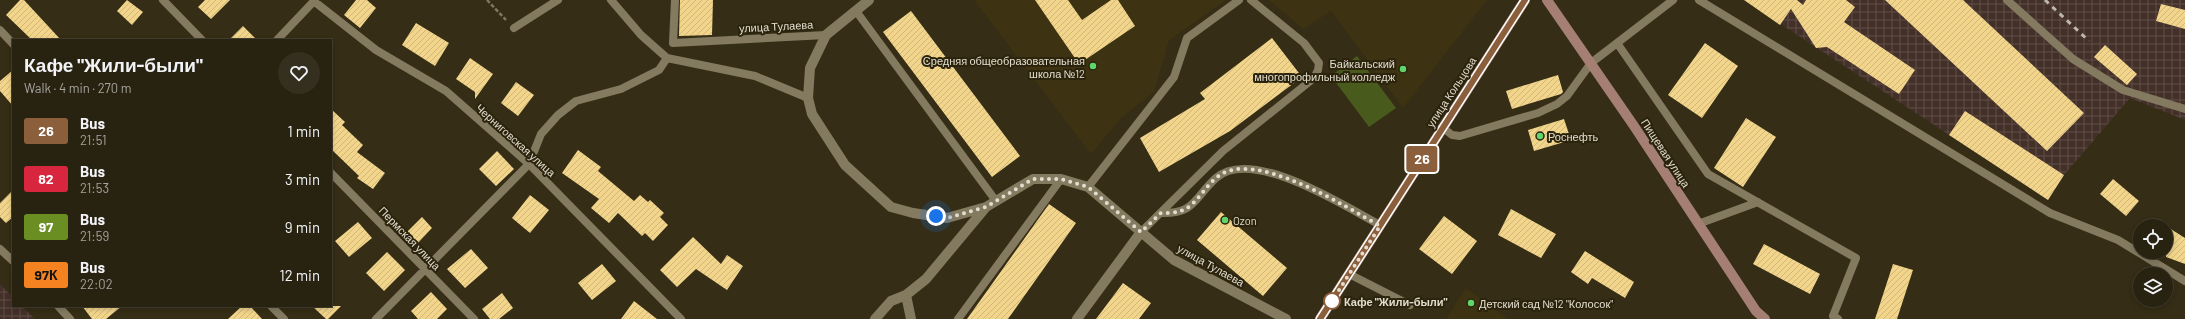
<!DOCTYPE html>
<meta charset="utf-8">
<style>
:root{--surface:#282210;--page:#342f1e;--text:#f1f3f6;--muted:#a5a49f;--line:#443f30}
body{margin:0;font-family:Barlow,sans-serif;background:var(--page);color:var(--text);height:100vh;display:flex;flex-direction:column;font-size:15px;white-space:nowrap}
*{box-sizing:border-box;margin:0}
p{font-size:13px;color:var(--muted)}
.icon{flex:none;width:22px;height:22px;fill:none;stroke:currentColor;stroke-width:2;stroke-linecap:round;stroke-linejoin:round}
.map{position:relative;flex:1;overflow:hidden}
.drawer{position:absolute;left:12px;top:39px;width:320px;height:268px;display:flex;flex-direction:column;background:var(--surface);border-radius:0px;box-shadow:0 2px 6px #0003,0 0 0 1px var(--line)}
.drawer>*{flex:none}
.badge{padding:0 8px;border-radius:3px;font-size:14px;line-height:26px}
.controls{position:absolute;left:2133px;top:219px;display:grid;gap:8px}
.controls a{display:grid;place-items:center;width:40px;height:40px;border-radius:50%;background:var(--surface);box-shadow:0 2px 6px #0003,0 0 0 1px var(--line);font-size:20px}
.you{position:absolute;width:20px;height:20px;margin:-10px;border:3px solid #fff;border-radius:50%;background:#1a73e8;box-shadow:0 0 0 6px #1a73e833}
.map>.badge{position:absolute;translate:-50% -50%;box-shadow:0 0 0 2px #fff}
.round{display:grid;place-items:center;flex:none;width:42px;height:42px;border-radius:21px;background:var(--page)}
.head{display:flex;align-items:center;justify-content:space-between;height:68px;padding:0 12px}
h1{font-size:19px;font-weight:700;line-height:30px}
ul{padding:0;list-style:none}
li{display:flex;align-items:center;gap:12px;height:48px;padding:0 12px}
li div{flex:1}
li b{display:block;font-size:15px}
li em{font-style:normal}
li .badge{min-width:44px;font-weight:700;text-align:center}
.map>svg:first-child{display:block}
.built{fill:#3d3212}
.industrial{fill:url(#industrial-grid)}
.green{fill:#495a1d}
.building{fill:url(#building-hatch)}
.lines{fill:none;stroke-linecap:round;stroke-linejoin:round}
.path{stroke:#7e7763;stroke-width:2.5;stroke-dasharray:4 2;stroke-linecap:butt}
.lane{stroke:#847a60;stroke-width:8}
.street{stroke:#847a60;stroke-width:10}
.secondary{stroke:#a57f74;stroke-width:10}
.rail{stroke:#beb8a8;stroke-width:3;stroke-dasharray:5 5;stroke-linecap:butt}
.line-casing{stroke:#fff;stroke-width:9}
.line{stroke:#8b5e3c;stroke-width:6}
.walk{stroke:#e2ddcf;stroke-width:4;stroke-dasharray:0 7.2}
.poi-dot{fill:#5fd56b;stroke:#2b230b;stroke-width:1.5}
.stop-dot{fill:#fff;stroke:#8b5e3c;stroke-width:2}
.labels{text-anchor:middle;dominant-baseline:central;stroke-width:4;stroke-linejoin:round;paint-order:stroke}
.street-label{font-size:11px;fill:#e2ddcf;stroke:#2b230b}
.poi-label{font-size:11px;fill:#e2ddcf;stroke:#2b230b;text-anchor:start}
.stop-label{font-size:11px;font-weight:bold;fill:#e2ddcf;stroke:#2b230b;text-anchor:start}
</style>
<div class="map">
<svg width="2185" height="319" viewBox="0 0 2185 319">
<defs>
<pattern id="industrial-grid" width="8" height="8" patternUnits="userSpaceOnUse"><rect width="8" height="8" fill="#433029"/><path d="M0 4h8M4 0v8" fill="none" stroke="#5e4e47"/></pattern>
<pattern id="building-hatch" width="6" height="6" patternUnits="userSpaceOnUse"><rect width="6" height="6" fill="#f2d58b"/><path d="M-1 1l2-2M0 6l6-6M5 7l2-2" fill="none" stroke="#cfb87c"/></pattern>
</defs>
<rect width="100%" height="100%" fill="#352d15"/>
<path class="built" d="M974,0H1226L1169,40L1154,92L1121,118L1091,154Z
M1269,0H1487L1403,108L1331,11L1303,29Z
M1466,288L1508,319H1446Z"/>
<path class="industrial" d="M1744,0H2185V120L2130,98L2064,175L2048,200Z
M0,284L13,297V306H22L35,319H0Z"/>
<path class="green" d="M1357,56L1396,108L1369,127L1331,76Z"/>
<path class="building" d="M20,0H24L61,40H32L6,15Z
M127,0L143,12L132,25L117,11Z
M205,0H230L211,19L198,7Z
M356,0H367L376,8L360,28L344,15Z
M680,0H713L712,35L679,36Z
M1035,0H1068L1082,20L1111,0H1118L1135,26L1079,64Z
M1744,0H1797L1803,5L1806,0H1846L1855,7L1844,22L1915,70L1899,94L1827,47L1816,48L1791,9L1780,25Z
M1885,0H1963L2084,113L2047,151Z
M2161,4L2185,10V29L2156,21Z
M911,11L1020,156L992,177L883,32Z
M416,23L449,43L435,66L402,45Z
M243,26L257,40H229Z
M1272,38L1302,77L1230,131L1159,172L1140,138L1205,99L1200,93Z
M1705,43L1738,66L1702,118L1668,95Z
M2105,45L2137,74L2127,85L2094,57Z
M470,58L493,74L475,99V92L456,79Z
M13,70V106L0,91V81Z
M1558,75L1563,92L1561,94L1512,109L1506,91Z
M516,82L534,95L518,116L501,103Z
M331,109L345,122L342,125L363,145L357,152L385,173L373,189L357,178L359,176L331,149Z
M1965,111L2064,175L2048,200L1949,135Z
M1746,118L1776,137L1743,187L1714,168Z
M1564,119L1571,140L1534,151L1528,130Z
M578,150L601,167L598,171L634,201L640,195L648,202L650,200L664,213L660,217L668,225L653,241L645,233L642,236L618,213L609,223L591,208L599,199L562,173Z
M497,151L514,169L496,186L479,169Z
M2113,179L2139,201L2126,216L2100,194Z
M13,190V217L6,223L0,217V203Z
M530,195L549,210L530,233L512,218Z
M1049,204L1076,223L1008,319H967Z
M1511,209L1556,234L1541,258L1498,235Z
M1221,212L1287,268L1263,296L1197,240Z
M1444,216L1477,241L1452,274L1419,249Z
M422,217L432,228L416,245L405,234Z
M358,222L372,238L349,257L335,241Z
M2166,226L2185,238V264L2166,257Z
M693,237L721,264L727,255L743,266L727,290L696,269L677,287L660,270Z
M1764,244L1820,274L1810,294L1753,264Z
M471,249L488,268L465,288L447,269Z
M1585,251L1634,282L1625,298L1592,278L1588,284L1571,272Z
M387,252L405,270L384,291L366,273Z
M602,264L616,281L592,300L578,283Z
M1893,264L1913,270L1897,319H1875Z
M1123,283L1151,303L1139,319H1096Z
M431,292L447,309L437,319H418L411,311Z
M502,293L513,308L499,319H490L482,309Z
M634,301L657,319H621Z
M82,306H122L106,319H92Z
M242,306H250L262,319H228Z
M312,306H341L328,319H326Z"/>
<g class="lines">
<path class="path" d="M487,0L506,20"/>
<path class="lane" d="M163,0L202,40
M611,0L641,35L667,58L755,76L808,98
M675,0L673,43L826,35
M1699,0L2050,213L2118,240L2185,281
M2007,0L2073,59L2123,90L2185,109
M315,2L376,50L446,91L529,164L681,319
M856,11L996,201
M514,28L558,0
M0,30L13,44
M277,40L315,0
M1617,43L1708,174L1856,258L1833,316L1838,319
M1442,127L1452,135L1460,136L1538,113L1557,104L1567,96L1591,63L1673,0
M331,173L474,319
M1088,187L1174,77L1187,38L1239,0
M1161,213C1195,214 1194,198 1216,178C1252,146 1346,207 1380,225
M1698,224L1758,202
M1141,232L1223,151L1314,78L1318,70L1319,63L1304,43L1251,0
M0,249L13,261
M1349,274L1410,305
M58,306L70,319
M271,306L284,319
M376,319L529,164L541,134L558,115L576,101L621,89L659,70L667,58
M958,319L1061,179"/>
<path class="street" d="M869,0L826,35L810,68L808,98L812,114L845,165L891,207L913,213L947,218L986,207L1033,179H1061L1088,187L1174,260L1286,319
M906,295L911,319
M875,319L891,301L906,295L926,279L986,207
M1077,319L1141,232"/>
<path class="secondary" d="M1547,0L1634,126L1756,311L1765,319
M1320,319L1525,0"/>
<path class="rail" d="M2045,0L2089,41"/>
</g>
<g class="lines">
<g class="line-casing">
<path id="line" d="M1320,319L1525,0"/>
</g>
<use href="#line" class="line"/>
<path class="walk" d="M936,216L947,218L986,207L1033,179H1061L1088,187L1141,232L1161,213C1195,214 1194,198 1216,178C1251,146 1346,207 1380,226L1332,301"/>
</g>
<g class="poi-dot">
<circle cx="1093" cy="66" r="4"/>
<circle cx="1403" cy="69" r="4"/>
<circle cx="1540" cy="136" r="4"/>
<circle cx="1225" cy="220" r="4"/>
<circle cx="1471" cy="303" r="4"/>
</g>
<circle class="stop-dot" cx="1332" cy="301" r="8"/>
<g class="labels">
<g class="street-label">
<text transform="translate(776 26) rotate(-3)">улица Тулаева</text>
<text transform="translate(1451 92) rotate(-57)">улица Кольцова</text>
<text transform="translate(516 140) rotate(42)">Черниговская улица</text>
<text transform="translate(1666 153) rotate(57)">Пищевая улица</text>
<text transform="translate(410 238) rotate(46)">Пермская улица</text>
<text transform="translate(1211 265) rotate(29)">улица Тулаева</text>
</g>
<g class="poi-label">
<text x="1085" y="60" text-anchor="end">Средняя общеобразовательная<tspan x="1085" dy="13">школа №12</tspan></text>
<text x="1395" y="63" text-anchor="end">Байкальский<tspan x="1395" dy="13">многопрофильный колледж</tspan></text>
<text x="1548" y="136">Роснефть</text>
<text x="1233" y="220">Ozon</text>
<text x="1479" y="303">Детский сад №12 "Колосок"</text>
</g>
<g class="stop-label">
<text x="1344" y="301">Кафе "Жили-были"</text>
</g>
</g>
</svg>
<div class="controls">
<a><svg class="icon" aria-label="locate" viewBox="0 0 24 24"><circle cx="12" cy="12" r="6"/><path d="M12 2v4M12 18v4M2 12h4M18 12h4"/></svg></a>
<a><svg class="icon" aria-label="layers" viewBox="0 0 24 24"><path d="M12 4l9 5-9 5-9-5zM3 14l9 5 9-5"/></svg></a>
</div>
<div class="you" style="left:936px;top:216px"></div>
<b class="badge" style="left:1422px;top:159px;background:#8b5e3c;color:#fff">26</b>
<section class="drawer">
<div class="head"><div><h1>Кафе &quot;Жили-были&quot;</h1><p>Walk · 4 min · 270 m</p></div><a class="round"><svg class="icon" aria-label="heart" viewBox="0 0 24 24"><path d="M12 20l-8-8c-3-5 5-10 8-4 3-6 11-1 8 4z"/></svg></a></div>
<ul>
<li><span class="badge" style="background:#8b5e3c;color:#fff">26</span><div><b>Bus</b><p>21:51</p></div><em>1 min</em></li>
<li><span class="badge" style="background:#d7263d;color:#fff">82</span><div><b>Bus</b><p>21:53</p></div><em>3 min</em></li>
<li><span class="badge" style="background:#6b8e23;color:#fff">97</span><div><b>Bus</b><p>21:59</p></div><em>9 min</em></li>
<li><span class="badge" style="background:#f58220;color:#111">97К</span><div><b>Bus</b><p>22:02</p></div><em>12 min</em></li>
</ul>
</section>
</div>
